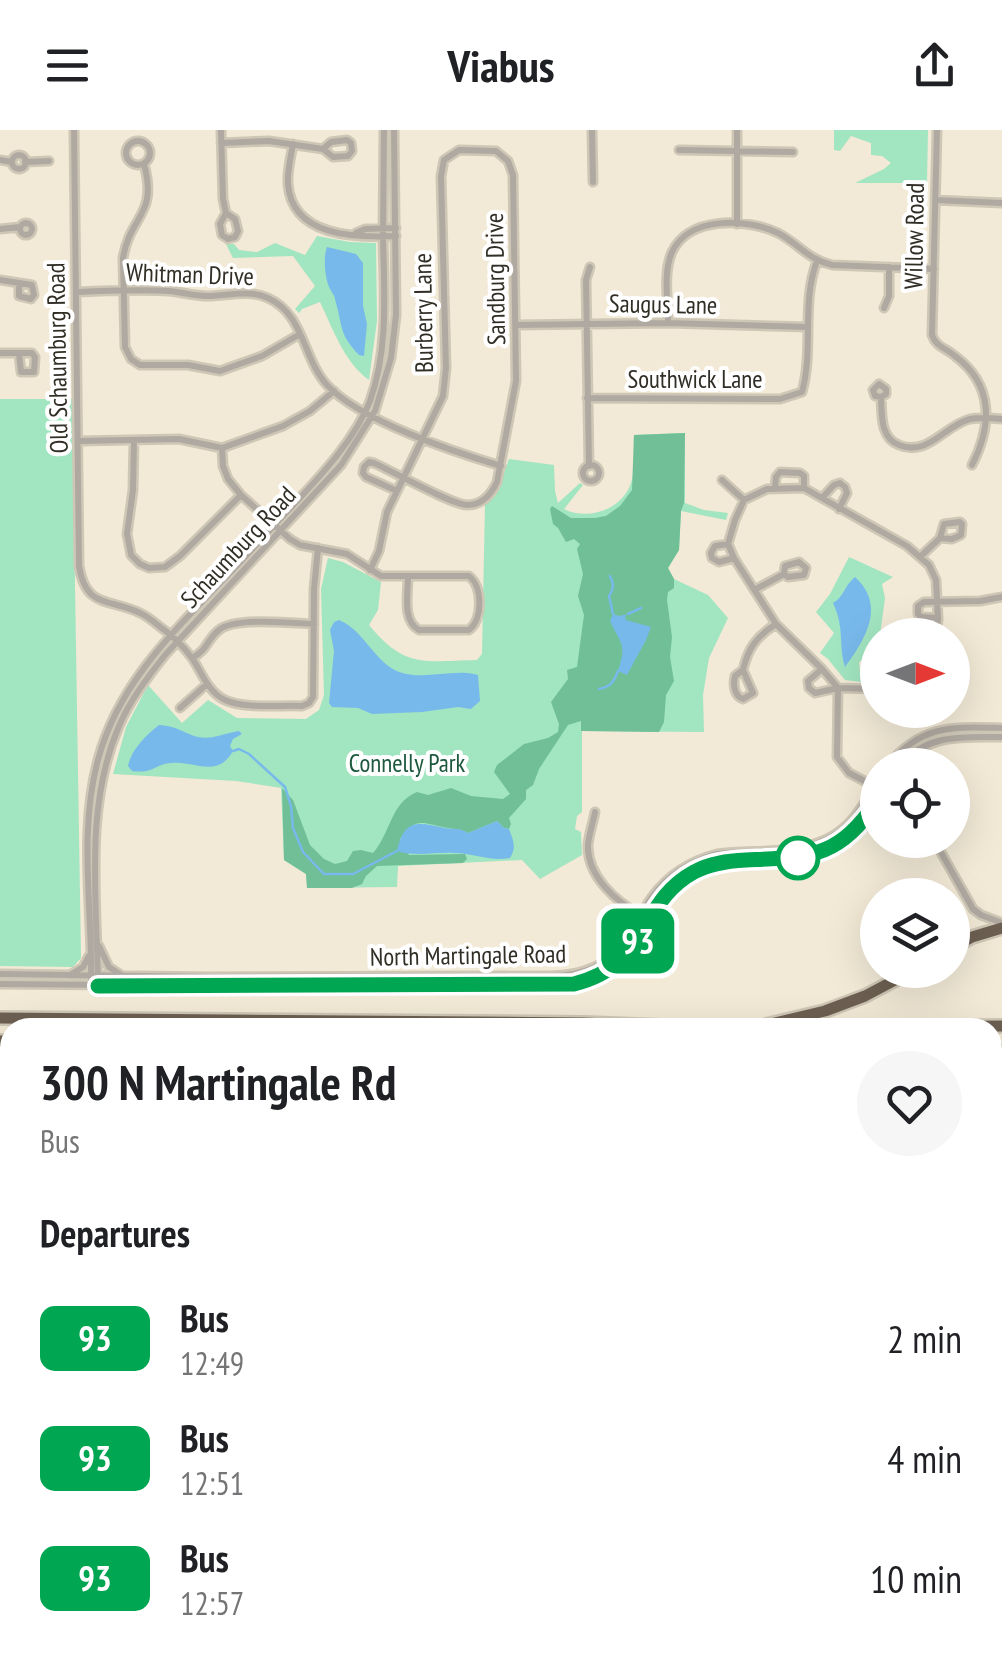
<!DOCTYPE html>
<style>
:root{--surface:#fff;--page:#f6f6f6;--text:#202124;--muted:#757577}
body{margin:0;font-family:"PT Sans Narrow",sans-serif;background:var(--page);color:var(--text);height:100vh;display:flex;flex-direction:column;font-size:38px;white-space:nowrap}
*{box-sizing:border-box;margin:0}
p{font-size:32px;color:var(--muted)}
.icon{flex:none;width:55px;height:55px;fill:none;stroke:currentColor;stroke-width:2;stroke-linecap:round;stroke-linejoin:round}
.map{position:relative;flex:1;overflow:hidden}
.panel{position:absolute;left:0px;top:888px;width:1002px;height:642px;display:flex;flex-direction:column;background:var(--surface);border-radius:30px 30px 0 0;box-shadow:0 10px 40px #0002}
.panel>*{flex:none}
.badge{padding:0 20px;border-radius:15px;font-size:35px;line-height:65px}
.needle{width:65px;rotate:90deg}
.controls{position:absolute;left:860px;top:488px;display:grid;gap:20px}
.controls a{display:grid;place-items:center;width:110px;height:110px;border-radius:50%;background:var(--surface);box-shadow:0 10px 40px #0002;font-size:50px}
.map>.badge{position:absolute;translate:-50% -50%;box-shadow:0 0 0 5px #fff}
h2{padding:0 40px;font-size:38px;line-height:90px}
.round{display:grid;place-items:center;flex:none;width:105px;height:105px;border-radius:52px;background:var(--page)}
.summary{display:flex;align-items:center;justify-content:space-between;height:170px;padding:0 40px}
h1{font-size:48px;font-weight:700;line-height:75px}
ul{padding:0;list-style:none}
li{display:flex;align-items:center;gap:30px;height:120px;padding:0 40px}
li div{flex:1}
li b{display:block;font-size:38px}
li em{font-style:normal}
li .badge{min-width:110px;font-weight:700;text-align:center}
header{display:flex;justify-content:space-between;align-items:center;height:130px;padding:0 40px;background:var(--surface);font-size:45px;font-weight:700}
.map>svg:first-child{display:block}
.green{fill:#a2e5c1}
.forest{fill:#70bf97}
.water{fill:#78b9eb}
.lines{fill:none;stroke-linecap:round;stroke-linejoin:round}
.stream{stroke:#78b9eb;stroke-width:2.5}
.minor-casing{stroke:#cfc7b6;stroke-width:11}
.major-casing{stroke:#cfc7b6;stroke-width:14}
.highway-casing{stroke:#cfc7b6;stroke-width:16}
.minor{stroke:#b0a9a2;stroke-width:6}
.major{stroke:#7f7367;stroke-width:9}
.highway{stroke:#6d6052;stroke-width:11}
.line-casing{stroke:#fff;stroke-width:22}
.line{stroke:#00a651;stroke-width:15}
.stop-dot{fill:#fff;stroke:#00a651;stroke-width:5}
.labels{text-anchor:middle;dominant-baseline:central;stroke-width:8;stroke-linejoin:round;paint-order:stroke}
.street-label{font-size:25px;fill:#312e26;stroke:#fff}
.park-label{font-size:25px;fill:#1d593e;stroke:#fff}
</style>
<header><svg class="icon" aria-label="menu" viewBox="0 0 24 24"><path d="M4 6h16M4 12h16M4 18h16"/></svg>Viabus<svg class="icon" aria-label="share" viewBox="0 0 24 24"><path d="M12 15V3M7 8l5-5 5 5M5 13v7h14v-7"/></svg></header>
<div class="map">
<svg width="1002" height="1529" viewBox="0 0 1002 1529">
<rect width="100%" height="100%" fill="#f2e9d6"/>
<path class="green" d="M834,0H928L927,53H855L884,39L891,33L882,26L871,25V13L851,6L840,21L834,20Z
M317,106L350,112L376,113L377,191L369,250C344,232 333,199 320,172L302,179L299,183L295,179L315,156L293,126L233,128L226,114H234L239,120L257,122L275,113L305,125Z
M0,269H72L81,828L73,837L0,836Z
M685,303V373L704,380L728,383L726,390L681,381L679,420L668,438L674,449L708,465L728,488L709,528L703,565L704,602L582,601V682L577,686L575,699L581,702L582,725L540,749L522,730L398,736L397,757L307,758L306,744L284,730L281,658L236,651L113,644L126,597L148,555L182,593L208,570L237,588L306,589L319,580L324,565L321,459L328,428L343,432L381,452L378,480L369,495C405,539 424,531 477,530L482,524L485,374L495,366L509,329L554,335L555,361L558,373L580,353L583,355L564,379C588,391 622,380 631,353C636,340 633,320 634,305Z
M849,427L893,447L882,454L885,468L880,505H878L877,521L859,532L861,552L845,550L828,529L820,523L834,503L816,482L830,464Z
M0,931H10V1520H881L878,1529H0Z
M993,994L1002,995V1187L993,1217Z"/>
<path class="forest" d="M685,303L684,373L681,381L679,420L668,438L674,449V458L668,462L667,470L672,507L670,527L674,551L666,565L664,592L659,602L581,601V591L568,595L539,639L533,655L526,660V669L509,688L511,694L509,699L504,698L497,691L468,703C458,697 454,700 443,697C420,692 415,688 400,709L409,725L465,724L467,729L463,733L377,736L366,746L362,754L352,758H307L306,744L284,730L282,658L293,670L310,715L324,729L335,734L347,731L353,721L361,720L373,723C391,703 390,673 417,662L428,665L451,658L471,666L503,669L510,664L494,642L497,635L524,614L548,608L558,602L559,594L551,572L568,549L567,540L577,537L584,485L578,466L583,444L577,419L580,414L574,409L566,412L558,398L553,394L550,379L552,376L571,388H595L606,386L620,376L632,360L634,305Z
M0,931H10V1186L0,1173Z
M1002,1409V1529H887L890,1520H992L993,1412H998Z"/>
<path class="water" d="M327,117L356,124L363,133V176L367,194L364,226L359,225C339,204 343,198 336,173C334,163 334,167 329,157C325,147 323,127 327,117Z
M855,447C886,475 866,509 845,537C838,513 845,499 833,473C844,467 844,456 855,447Z
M613,484L619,486L628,484L625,486L626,490L651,497L646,510L627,545L618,541C627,513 621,515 610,491Z
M339,490C364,500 375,533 399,542C424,551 453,538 478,545L480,571L471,579L458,577L422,582L372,584L358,578L332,577L329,573L334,521L330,500L334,492Z
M159,595C178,596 183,603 198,607C212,610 225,603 239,601L242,604L233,609L230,616L233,621C217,649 196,631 172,633C154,634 155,644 132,641L128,636C131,620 146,605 159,595Z
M497,691L504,698L509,699C513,710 517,717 510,728C490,732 474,723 454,723C434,722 416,727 397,721C404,688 418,692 445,698C455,700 459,697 468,703Z
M10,1359V1520H141L139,1529H0V1363Z
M566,1520H656L657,1529H571Z"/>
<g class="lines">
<path class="stream" d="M610,446C614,454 614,458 609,466L613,484
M628,484L641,478
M599,559C610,557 614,552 618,541
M233,621L239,619L249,624L285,657L291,676L293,698L303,722L324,744H353L397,721
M0,1288L8,1290"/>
<g class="minor-casing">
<path id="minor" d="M74,0L79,436C86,479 109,468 140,483C147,486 153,491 159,496C172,505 183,516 192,528C202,543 208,562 225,570C244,579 280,575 302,576L309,573L313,567L314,459L318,418
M221,0L223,69L226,83L235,89L238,101L235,107L228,109L222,105L220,94L226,83
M592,0L593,52
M937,0L932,205C936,217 946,218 955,226C994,255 992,296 972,335
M347,10L351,13L352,21L348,26L333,27L323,19L331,12Z
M126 23a12 12 0 1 1 24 0a12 12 0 1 1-24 0Z
M221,13L269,11L323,19
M293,14C291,26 287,41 288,54C292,107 356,108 396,106
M679,20L793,22
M12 32a7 7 0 1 1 14 0a7 7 0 1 1-14 0Z
M0,30L12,32
M25,32L49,31
M144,34C158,86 130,85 123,128L125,217L131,229L140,235H188L220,241L262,226L300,204
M935,70L1002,73
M20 99a6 6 0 1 1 12 0a6 6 0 1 1-12 0Z
M737,94V0
M0,99L20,97
M356,103L365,99L396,98
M0,150L32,155L34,165L31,169L19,166V154
M76,162C107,161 138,159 169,161C181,162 194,166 207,166C227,166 248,159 268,168C304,184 303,229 327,255C359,290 454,322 501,336
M884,178L889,166V137
M668,193C668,171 663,142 672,122C689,86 746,88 778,103C799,114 807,129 832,135L934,139
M516,195L668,193L808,197
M0,223H32L35,227L34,242H21L19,224
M881,267L875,266L873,260L879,254L886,259V264L881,267C882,285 880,308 899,315C928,327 945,295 970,289C980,287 992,288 1002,289
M587,268L780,269L802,262C814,219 801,173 817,131
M134,310L133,360L127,404L131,425L140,434L149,438L165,437L180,426L241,365
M79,311L179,309L222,318L283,296L310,281L334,261
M222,318L223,336L228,349L241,365L290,409L300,415L347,424L381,446H469C483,457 483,489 469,500H419C402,491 408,464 408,447
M583 343a8 8 0 1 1 16 0a8 8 0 1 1-16 0Z
M589,336L586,150L590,137
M722,350L744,370
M775,358L776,347L780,342L800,343L804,346V357
M822,368L834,355L840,353L845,357L847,363L839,379
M728,414L715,416L711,423L712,428L719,432L734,428
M921,426L940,408L944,394L960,392L962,394L961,405L952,409L940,408
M799,432L806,438L804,445L788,447L784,444L785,436Z
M370,440L379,421L387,382L443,266L446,238L441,46L444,30L459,20L496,21L508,31L513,45L516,251L497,352C491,365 482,375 467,375C452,375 392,341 374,333L369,332L364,337L363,343L366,347L397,361
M756,459L784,444
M938,488L921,487L918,484V476L924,472L980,471L1002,467
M192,528C208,520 207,509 219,500C234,487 293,493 314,494
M952,534L958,544L952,553
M822,539L808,551L809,558L815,563L838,558L837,627L849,643L878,658
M743,540L753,563L743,569C734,566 733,554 735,546Z
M743,540C748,518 757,506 776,494
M878,559L838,558L822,539L776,494L734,428L728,414L735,390L744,370L767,359L804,358L907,416L929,435L936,450L938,489L936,505
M180,578L207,554
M888,635C922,594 953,597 1002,598
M901,635C927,603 965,607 1002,607
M595,682C593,693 589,704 588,715C587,746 616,772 641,785
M934,710L973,779L981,785L1002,793
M99,816L109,837L121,845
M0,844L209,847L552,846C581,846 612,834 628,809C637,796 642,780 652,767C668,745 690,731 717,724C762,718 817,729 851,691C862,679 869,664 878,651
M70,845L83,837L89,826
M0,854L236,856L574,854C651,835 637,773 694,742C730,723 776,733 815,725C844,713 860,696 878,670
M91,856C93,780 78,704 98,630C118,554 174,501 227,446C251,421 275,394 299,369C325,341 356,307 370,271C389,218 384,161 383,106C383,71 384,35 384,0
M98,856C97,770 84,677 119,596C130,570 147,548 165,525L341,335L375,281L391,228L396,185L394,0"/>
</g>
<g class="major-casing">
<path id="major" d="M992,1217L1002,1187
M992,1249L1002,1226
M878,1529L881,1520
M887,1529L890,1520"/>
</g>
<g class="highway-casing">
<path id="highway" d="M952,818L972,807L1002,798
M0,888L583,893L713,898
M754,898L825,881L865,866L914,840
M832,898L1002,896
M0,911H10
M992,919L1002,920
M992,986L1002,987"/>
</g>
<use href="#minor" class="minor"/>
<use href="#major" class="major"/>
<use href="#highway" class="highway"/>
</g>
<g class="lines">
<g class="line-casing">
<path id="line" d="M98,856L574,854C651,835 637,773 694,742C710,733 728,731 746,730C811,727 838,729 878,670"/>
</g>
<use href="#line" class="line"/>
</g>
<circle class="stop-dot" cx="798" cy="728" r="20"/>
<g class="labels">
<g class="street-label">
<text transform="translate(914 106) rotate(-89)">Willow Road</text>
<text transform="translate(190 144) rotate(2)">Whitman Drive</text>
<text transform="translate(495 149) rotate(-91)">Sandburg Drive</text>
<text transform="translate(663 174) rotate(1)">Saugus Lane</text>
<text transform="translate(423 183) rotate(-91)">Burberry Lane</text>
<text transform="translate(57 228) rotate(-91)">Old Schaumburg Road</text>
<text x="695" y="249">Southwick Lane</text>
<text transform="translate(238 417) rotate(-47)">Schaumburg Road</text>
<text transform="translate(468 825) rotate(-1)">North Martingale Road</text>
</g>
<g class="park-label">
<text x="407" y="633">Connelly Park</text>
</g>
</g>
</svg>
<div class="controls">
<a><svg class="needle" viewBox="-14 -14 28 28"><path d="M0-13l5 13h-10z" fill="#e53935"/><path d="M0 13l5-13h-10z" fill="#757577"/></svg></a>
<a><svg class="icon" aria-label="locate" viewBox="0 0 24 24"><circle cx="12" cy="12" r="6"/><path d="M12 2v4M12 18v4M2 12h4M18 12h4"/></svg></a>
<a><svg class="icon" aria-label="layers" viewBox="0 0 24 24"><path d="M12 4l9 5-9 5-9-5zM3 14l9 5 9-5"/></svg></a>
</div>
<b class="badge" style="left:638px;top:811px;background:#00a651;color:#fff">93</b>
<section class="panel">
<div class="summary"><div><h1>300 N Martingale Rd</h1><p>Bus</p></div><a class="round"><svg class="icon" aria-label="heart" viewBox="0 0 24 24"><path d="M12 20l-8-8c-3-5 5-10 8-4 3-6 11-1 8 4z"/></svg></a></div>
<h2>Departures</h2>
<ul>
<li><span class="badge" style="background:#00a651;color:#fff">93</span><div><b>Bus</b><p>12:49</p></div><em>2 min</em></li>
<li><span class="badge" style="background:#00a651;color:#fff">93</span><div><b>Bus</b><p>12:51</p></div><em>4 min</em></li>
<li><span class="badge" style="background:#00a651;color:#fff">93</span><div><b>Bus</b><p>12:57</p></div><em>10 min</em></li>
</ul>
</section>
</div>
